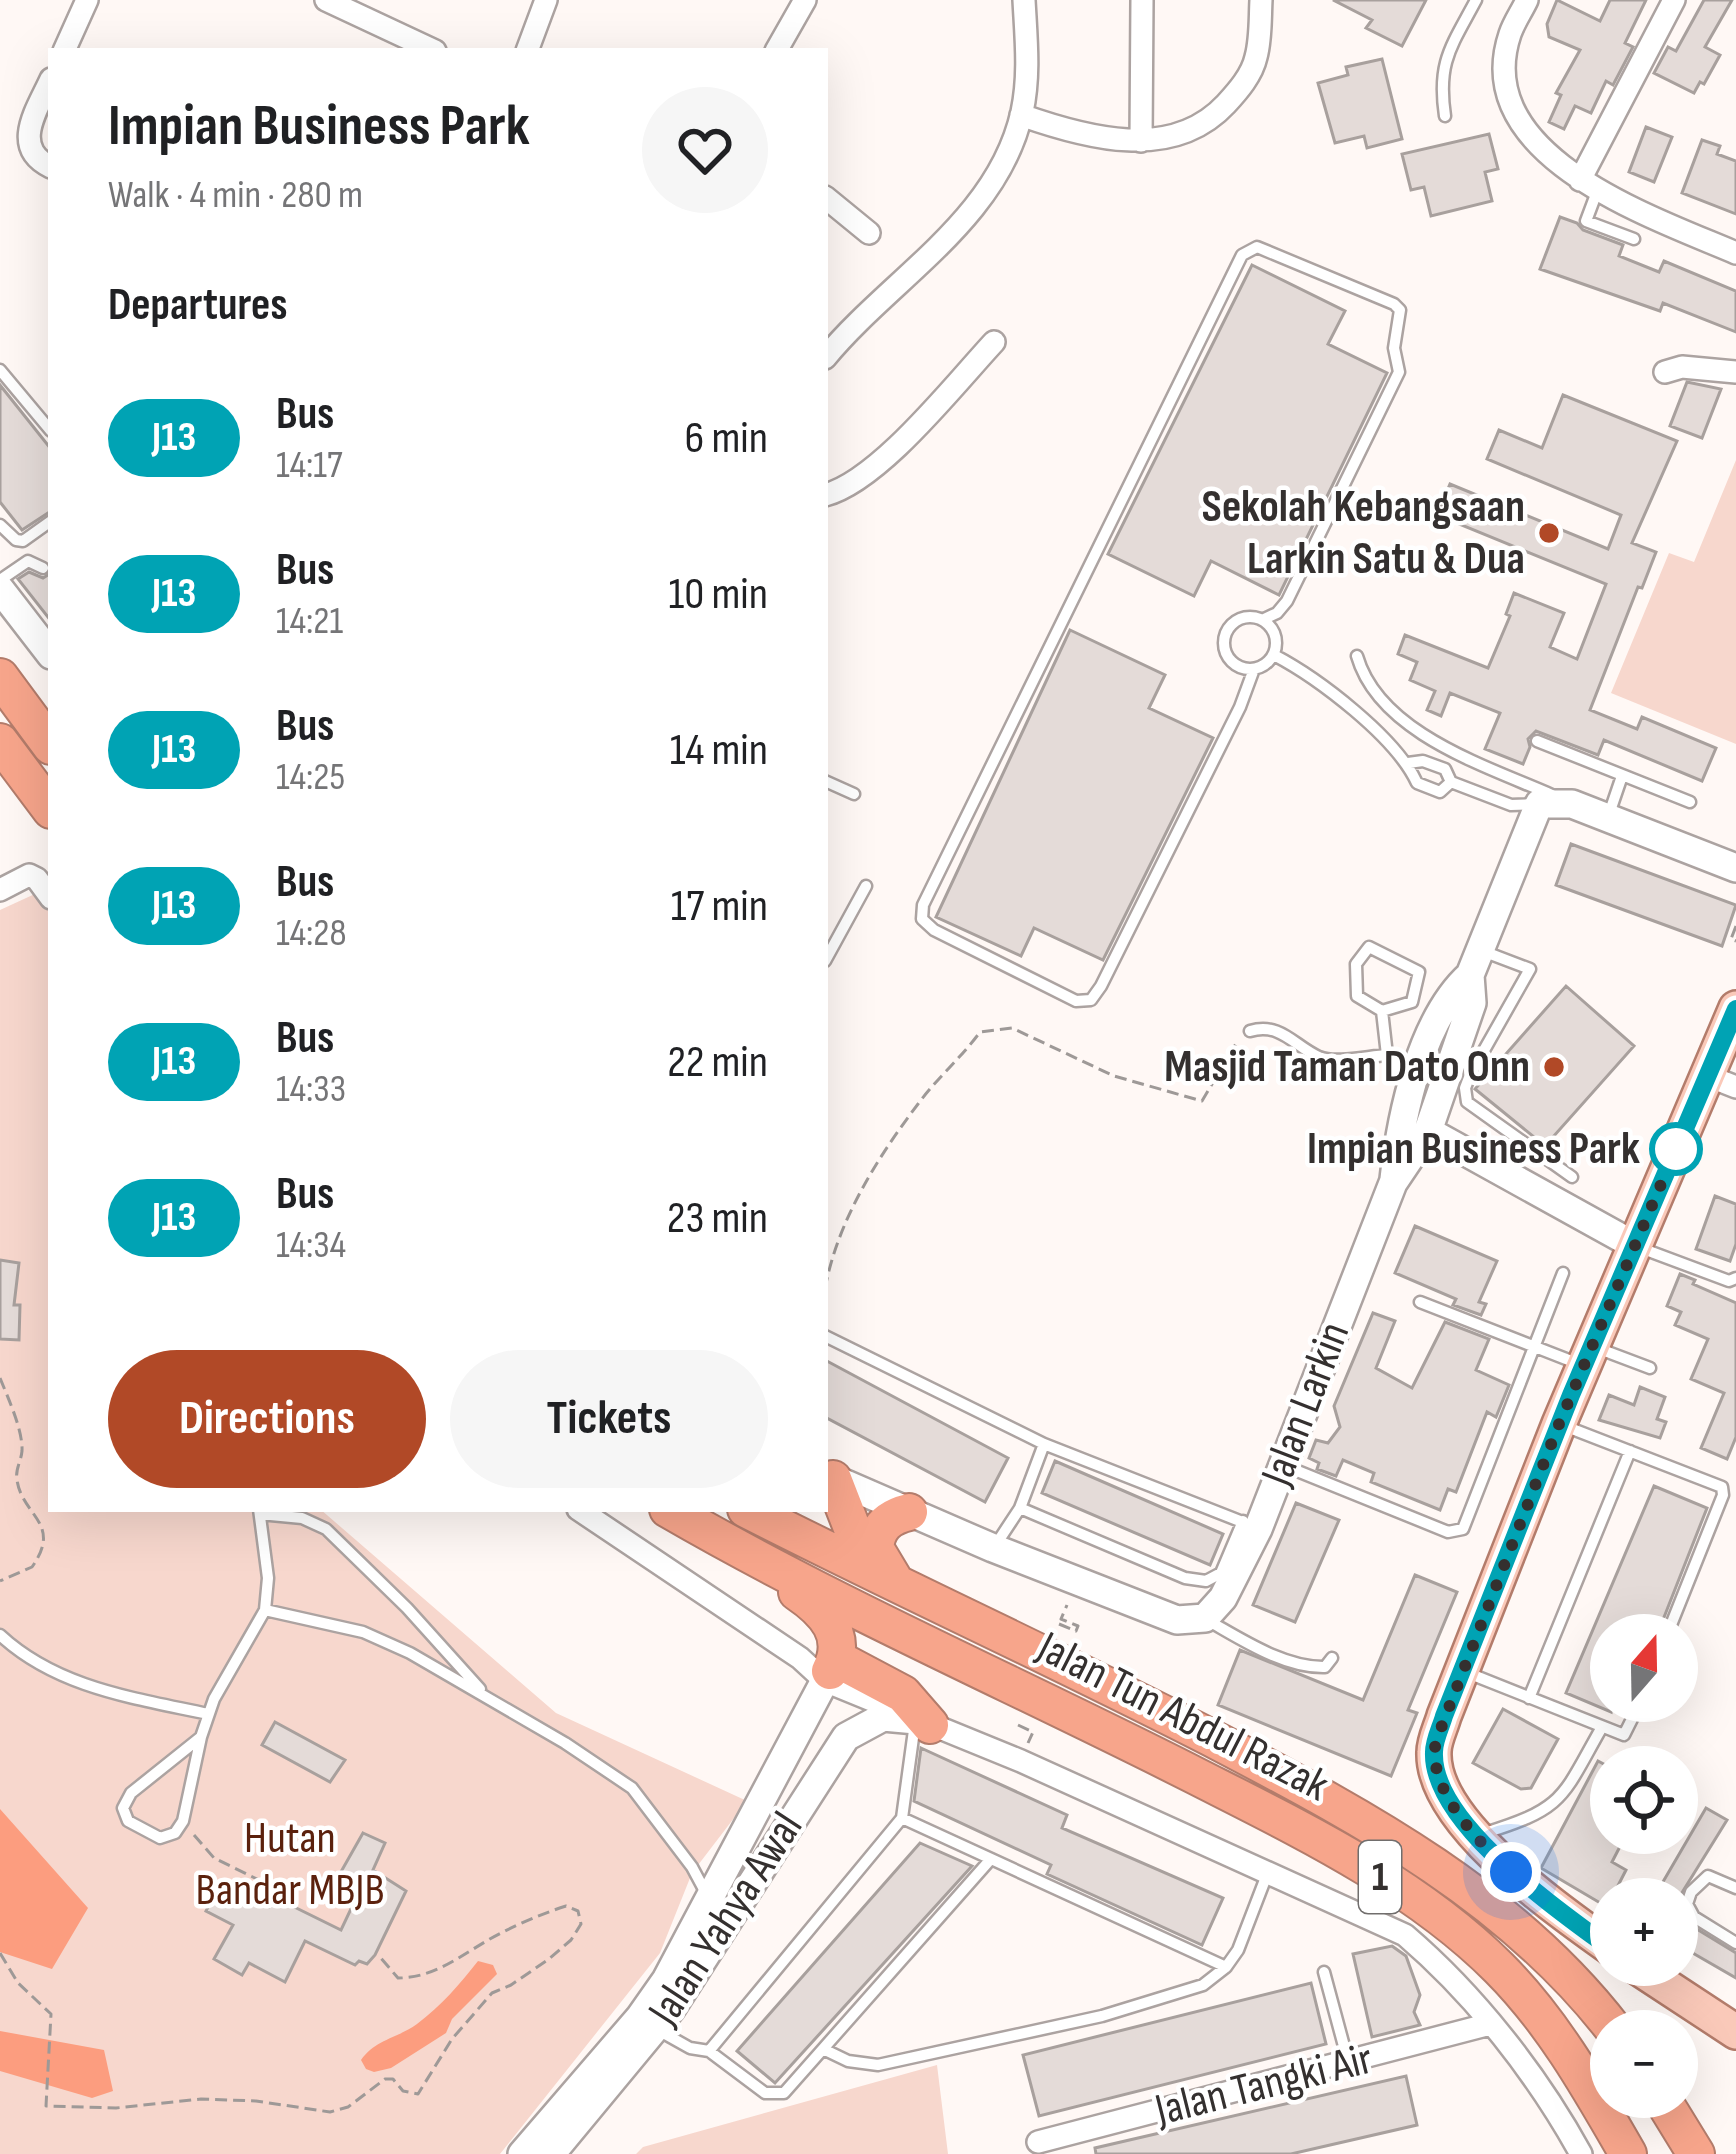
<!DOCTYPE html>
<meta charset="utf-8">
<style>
:root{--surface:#fff;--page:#f6f6f6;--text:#202124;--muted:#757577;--accent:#b14927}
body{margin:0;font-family:"Sofia Sans Condensed",sans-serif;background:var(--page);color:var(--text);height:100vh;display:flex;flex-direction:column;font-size:45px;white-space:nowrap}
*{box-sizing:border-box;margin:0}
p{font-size:39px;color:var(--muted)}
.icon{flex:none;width:66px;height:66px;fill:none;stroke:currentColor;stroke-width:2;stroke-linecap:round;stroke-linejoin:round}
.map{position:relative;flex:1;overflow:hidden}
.sheet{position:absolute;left:48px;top:48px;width:780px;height:1464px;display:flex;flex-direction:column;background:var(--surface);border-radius:0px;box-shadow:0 12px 48px #0002}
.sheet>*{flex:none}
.badge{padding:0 24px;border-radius:39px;font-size:42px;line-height:78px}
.needle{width:78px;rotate:20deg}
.controls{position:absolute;left:1590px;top:1614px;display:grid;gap:24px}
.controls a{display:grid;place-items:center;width:108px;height:108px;border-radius:50%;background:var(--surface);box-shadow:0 12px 48px #0002;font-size:60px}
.you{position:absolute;width:60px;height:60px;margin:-30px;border:9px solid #fff;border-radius:50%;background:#1a73e8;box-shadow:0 0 0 18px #1a73e833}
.map>.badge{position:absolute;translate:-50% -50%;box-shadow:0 0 0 6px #fff}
h2{padding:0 60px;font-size:45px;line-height:108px}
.round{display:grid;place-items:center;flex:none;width:126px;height:126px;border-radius:63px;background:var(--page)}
.headline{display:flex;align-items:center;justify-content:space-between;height:204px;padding:0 60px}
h1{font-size:57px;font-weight:700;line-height:90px}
.button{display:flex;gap:24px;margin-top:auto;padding:24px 60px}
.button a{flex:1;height:138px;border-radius:72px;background:var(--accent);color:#fff;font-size:48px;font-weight:700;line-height:138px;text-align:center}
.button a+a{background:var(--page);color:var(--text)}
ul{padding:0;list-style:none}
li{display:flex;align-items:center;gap:36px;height:156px;padding:0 60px}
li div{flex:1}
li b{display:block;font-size:45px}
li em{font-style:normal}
li .badge{min-width:132px;font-weight:700;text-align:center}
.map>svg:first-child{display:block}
.green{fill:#f7d7cd}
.water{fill:#fc9d7f}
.building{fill:#e4dbd8;stroke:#a8a09d;stroke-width:3}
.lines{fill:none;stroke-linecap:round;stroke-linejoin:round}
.lane-casing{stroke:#aca3a1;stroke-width:15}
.street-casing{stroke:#aca3a1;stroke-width:26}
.secondary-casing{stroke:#aca3a1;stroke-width:32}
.primary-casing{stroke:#b37c6b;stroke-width:38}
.highway-casing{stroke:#b37c6b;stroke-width:40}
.path{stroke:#9e9997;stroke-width:3;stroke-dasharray:12 6;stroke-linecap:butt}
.lane{stroke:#fff;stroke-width:10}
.street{stroke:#fff;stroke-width:21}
.secondary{stroke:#fff;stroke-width:27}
.primary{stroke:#fac9b9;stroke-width:33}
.highway{stroke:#f7a58b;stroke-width:36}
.line-casing{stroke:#fff;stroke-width:27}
.line{stroke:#00a3b4;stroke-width:18}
.walk{stroke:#34302f;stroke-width:12;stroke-dasharray:0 21.6}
.poi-dot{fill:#b14927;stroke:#fff;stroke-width:4.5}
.stop-dot{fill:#fff;stroke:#00a3b4;stroke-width:6}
.labels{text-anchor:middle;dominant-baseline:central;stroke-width:9;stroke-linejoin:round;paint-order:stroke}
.shield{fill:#fff;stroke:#716e6d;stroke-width:3}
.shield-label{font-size:42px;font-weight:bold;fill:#34302f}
.poi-label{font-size:45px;font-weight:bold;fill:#34302f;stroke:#fff;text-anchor:end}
.stop-label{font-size:45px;font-weight:bold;fill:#34302f;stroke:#fff;text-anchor:end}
.street-label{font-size:45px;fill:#34302f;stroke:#fff}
.park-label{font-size:45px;fill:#5b210d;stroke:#fff}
</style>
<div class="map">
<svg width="1736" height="2154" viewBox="0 0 1736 2154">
<rect width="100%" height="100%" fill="#fff8f5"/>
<path class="green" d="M1736,460V744L1611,693L1669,553L1694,562Z
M37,893L51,913V1509H320L556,1713L747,1801L692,1873L660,1953L500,2154H0V910Z
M937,2065L948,2154H636L643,2147Z"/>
<path class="water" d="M0,1809L88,1908L52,1969L0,1952Z
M478,1961L493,1965L497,1974L452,2019L446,2033L391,2068L374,2072L366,2069L361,2060C376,2039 398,2038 417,2024C441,2006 460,1984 478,1961Z
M0,2031L104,2050L113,2091L92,2098L0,2071Z"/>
<path class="building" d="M1333,0H1426L1402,46L1366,28L1372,20Z
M1557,0L1600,21L1610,0H1646L1625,43L1633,47L1613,85L1606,81L1591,113L1575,106L1564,129L1549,122L1561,95L1556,93L1580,50L1549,37L1547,24Z
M1704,0H1732L1705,47L1720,55L1704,84L1700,82L1694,93L1654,73L1668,47L1676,51Z
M1382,59L1402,139L1367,148L1364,136L1335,143L1318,83L1348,75L1346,67Z
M1646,127L1672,137L1654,182L1629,172Z
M1489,134L1498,169L1485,172L1492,201L1431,216L1424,187L1411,190L1402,154Z
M1702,140L1720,146L1717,154L1736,161V214L1682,193Z
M1560,217L1577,223L1583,230L1623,245L1619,256L1659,272L1664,261L1736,291V332L1663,303L1660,311L1540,269Z
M1252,265L1345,311L1328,344L1387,373L1279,595L1211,561L1194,596L1108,554Z
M1687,382L1721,389L1702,438L1670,426Z
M0,385L51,449V511L22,530L0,502Z
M1563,395L1677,441L1632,543L1656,552L1642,588L1638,587L1590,710L1637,729L1642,717L1716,748L1702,781L1604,740L1598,755L1536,731L1528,739L1530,747L1523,764L1485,749L1500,713L1450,693L1441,716L1427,710L1435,691L1410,680L1417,662L1398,654L1405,635L1488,668L1510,616L1506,614L1514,593L1564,613L1550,647L1577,659L1606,584L1437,515L1450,484L1608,549L1621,515L1487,459L1499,430L1542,448Z
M29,572L43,578L51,573V621L18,579Z
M1070,630L1165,675L1149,708L1213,738L1103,960L1034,928L1021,956L936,917Z
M1571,844L1736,905L1722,946L1556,885Z
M1566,986L1634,1046L1545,1146L1475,1089Z
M1715,1196L1736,1204V1244L1730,1261L1696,1249Z
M1415,1226L1497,1261L1479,1302L1486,1304L1481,1315L1453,1305L1456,1299L1395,1273Z
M0,1260L19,1263L14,1305H20L19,1340L0,1339Z
M1680,1274L1695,1280L1693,1284L1736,1303V1437L1727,1459L1701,1448L1724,1393L1691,1379L1708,1339L1675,1325L1681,1312L1667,1306Z
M1373,1313L1395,1321L1376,1368L1412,1388L1445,1322L1489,1339L1476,1370L1509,1385L1496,1417L1487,1412L1456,1492L1448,1489L1440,1510L1371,1482L1374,1473L1343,1460L1336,1476L1317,1469L1319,1463L1309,1458L1316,1440L1328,1443L1340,1427L1334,1406Z
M825,1360L1008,1458L985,1502L825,1417Z
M1640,1387L1665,1397L1657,1419L1666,1422L1660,1438L1599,1420L1609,1395L1634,1405Z
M1055,1461L1223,1534L1210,1565L1042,1493Z
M1654,1486L1707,1508L1657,1635H1611V1712L1566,1693Z
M1296,1503L1339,1520L1295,1622L1253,1605Z
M1415,1575L1457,1592L1408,1710L1417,1713L1391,1776L1218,1705L1240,1650L1363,1700Z
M1503,1709L1558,1739L1531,1788L1521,1789L1473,1763Z
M275,1722L345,1760L330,1782L262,1745Z
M921,1748L1067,1815L1062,1828L1223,1898L1202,1945L1047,1874L1051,1865L914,1801Z
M1598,1761L1611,1768V1833H1627L1612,1862L1626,1870L1607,1907L1541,1868Z
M1706,1808L1727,1820L1719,1833L1678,1899H1653Z
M363,1833L385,1843L373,1870L406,1891L375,1955L367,1964L359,1961L355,1965L305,1941L285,1982L249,1963L242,1975L214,1959L233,1925L206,1911L221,1881L269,1907L278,1899L341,1930L359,1892L338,1877Z
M920,1843L972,1866L775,2083L737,2051Z
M1677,1917L1736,1953V1978L1677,1944Z
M1392,1946L1406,1956L1420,1995L1414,2012L1420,2025L1372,2037L1353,1954Z
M1311,1983L1326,2044L1039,2116L1023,2055Z
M1406,2076L1417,2125L1291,2154H1096L1095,2148Z"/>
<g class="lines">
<g class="lane-casing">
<path id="lane" d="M1445,116C1437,62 1451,47 1476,0
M1598,189L1586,221L1634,239
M0,370L51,431
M0,525L16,540L23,541L51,521
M0,580L28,561L43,568
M1224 643a26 26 0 1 1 52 0a26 26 0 1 1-52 0Z
M1274,655C1318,678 1396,737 1417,783L1440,792L1451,782L1445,769L1423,761L1408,763
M1357,656C1379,733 1486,766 1552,795
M1254,669L1240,707L1101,986L1091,1000L1076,1001L934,930L922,919L923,905L1242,255L1257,247L1394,304L1400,310L1394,348L1399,372L1287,601L1277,613L1262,620
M1537,741L1690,802
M825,781L854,794
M1451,782L1511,805L1536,804
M1608,817L1622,776
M1480,950L1530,969L1470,1075L1465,1088L1467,1102L1572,1177
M825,961L866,886
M1382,1011L1412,1002L1419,972L1369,947L1356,964L1357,996L1382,1011L1387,1055L1418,1066
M1250,1031C1281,1022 1294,1046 1319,1057C1336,1064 1368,1056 1387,1055
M1638,1247L1729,1281L1736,1278
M1420,1302L1579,1364
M825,1336L1044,1444L1255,1527
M1597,1348L1650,1368
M1562,1425L1722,1487L1723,1495L1667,1635
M1285,1466L1448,1532L1463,1529L1563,1273
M1020,1508L1185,1578L1206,1581L1221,1573L1243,1521
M260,1514L302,1518L326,1529L407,1608L480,1689
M995,1546L1020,1508L1044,1444
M265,1610L363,1632L410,1653L565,1743L632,1788L692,1867L707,1895
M1207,1620C1241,1639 1284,1668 1325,1667L1332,1658
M0,1635C57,1688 134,1698 208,1714
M1468,1673L1624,1735L1641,1701
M1529,1698L1630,1451
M201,1737L131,1793L123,1808L128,1821L160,1838L175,1833L183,1821L201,1737L214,1699L265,1610L268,1578L259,1509
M902,1818L1226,1967L1238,1950L1268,1872
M1485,1833C1566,1808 1562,1797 1602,1727
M1736,1888L1708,1876L1691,1892L1687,1904L1694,1917L1736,1943
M1324,1972L1348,2061
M656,2029L690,2048L709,2051L765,2093H784L990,1860
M823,2049L848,2061L878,2065L1102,2016L1203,1985L1226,1967
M709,2051L902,1818L915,1723"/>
</g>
<g class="street-casing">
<path id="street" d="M326,0L435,51
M1527,0C1522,11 1514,22 1510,34C1469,156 1652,217 1736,253
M64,51L87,0
M527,51L546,0
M776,51L805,0
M51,79C37,110 10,147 51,167
M1021,115C1086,138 1172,162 1226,104C1238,91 1252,75 1256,57C1261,39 1260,18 1261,0
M1141,141L1142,0
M1580,180L1674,0
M825,197L869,233
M825,358C891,278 998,220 1022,112C1030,75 1026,38 1024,0
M1665,372L1682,367L1736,372
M825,495C879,481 954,385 994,342
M0,890L29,875L37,879L51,898
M1708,1076L1736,1087
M578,1509L800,1658L825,1681L1021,1761L1405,1935C1475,1995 1537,2074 1581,2154
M1038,2142L1490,2024"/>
</g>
<g class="secondary-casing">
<path id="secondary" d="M0,589L51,655
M1428,1131L1634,1245
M1394,1179C1401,1115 1421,1019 1470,975
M827,1476L993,1548L1177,1620L1205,1618L1223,1598L1258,1529L1393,1183L1428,1131L1472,1003L1470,975L1539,804H1572L1736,868
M522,2154L640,2017L666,1980L830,1671
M551,2154L671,2009L846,1737L883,1717L916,1720"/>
</g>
<g class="primary-casing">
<path id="primary" d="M1611,1948C1560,1911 1431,1823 1434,1752C1434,1740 1441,1727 1444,1716L1559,1424L1736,1008
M1634,1965L1736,2032"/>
</g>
<g class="highway-casing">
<path id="highway" d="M0,677L51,746
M0,742L51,810
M833,1479L852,1528L875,1548L893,1578
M668,1509C837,1607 1019,1686 1194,1775C1300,1829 1414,1883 1499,1968C1553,2022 1590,2088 1628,2154
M746,1509C903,1589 1064,1662 1221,1743C1366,1819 1513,1898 1615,2031
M875,1548C877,1527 888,1517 909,1512
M797,1592C825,1611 849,1636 830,1671
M837,1659L903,1694L930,1725
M1661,2097L1696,2154"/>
</g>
<path class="path" d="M1736,926L1731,939L1736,941
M825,1289C837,1222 877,1158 918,1104C937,1078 961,1058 980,1032L1012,1028L1114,1076L1202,1101L1237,1042
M0,1378C8,1398 23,1430 22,1451C21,1462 15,1469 17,1480C22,1516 63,1523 32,1567L0,1581
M1059,1624L1076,1631L1078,1626L1061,1619L1067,1605
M1018,1725L1033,1732L1028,1743
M194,1835L214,1858L261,1881L269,1907
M0,1953L18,1983L51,2014L46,2106L116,2108L201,2099L256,2101L330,2112L348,2107L385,2079H393L403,2091L418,2094L452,2039L492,1993L511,1985L549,1959L571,1940L581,1924L578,1911L566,1906C544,1913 523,1922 503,1932C468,1949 439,1978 398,1978L380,1957"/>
<use href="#lane" class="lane"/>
<use href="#street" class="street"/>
<use href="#secondary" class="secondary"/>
<use href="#primary" class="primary"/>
<use href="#highway" class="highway"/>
</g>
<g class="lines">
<g class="line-casing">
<path id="line" d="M1611,1949C1560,1911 1431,1823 1434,1752C1434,1740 1441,1727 1444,1716L1571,1395L1736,1009"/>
</g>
<use href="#line" class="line"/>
<path class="walk" d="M1511,1872C1479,1842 1426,1789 1436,1741L1559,1424L1676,1149"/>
</g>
<g class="poi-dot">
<circle cx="1549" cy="533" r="12"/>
<circle cx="1554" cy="1067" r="12"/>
</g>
<circle class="stop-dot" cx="1676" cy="1149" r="24"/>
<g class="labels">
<rect class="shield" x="1359" y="1841" width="42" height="72" rx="9"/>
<g class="shield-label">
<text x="1380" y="1877">1</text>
</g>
<g class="poi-label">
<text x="1525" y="507">Sekolah Kebangsaan<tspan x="1525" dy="52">Larkin Satu &amp; Dua</tspan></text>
<text x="1530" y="1067">Masjid Taman Dato Onn</text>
</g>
<g class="stop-label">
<text x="1640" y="1149">Impian Business Park</text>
</g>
<g class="street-label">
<text transform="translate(1306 1404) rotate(-69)">Jalan Larkin</text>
<text transform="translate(1183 1717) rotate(27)">Jalan Tun Abdul Razak</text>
<text transform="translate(726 1919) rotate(-57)">Jalan Yahya Awal</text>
<text transform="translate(1264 2085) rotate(-14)">Jalan Tangki Air</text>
</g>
<g class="park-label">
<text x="290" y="1838">Hutan<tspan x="290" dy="52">Bandar MBJB</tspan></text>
</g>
</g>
</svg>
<div class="controls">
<a><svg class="needle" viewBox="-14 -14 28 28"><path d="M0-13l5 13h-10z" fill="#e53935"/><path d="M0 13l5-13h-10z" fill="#757577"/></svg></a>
<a><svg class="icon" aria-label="locate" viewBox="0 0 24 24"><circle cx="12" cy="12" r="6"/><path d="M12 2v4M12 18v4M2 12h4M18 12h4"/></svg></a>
<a>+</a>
<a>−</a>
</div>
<div class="you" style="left:1511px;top:1872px"></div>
<section class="sheet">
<div class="headline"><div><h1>Impian Business Park</h1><p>Walk · 4 min · 280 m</p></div><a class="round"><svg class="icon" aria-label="heart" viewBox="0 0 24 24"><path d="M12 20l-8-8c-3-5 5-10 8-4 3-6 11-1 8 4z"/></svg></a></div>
<h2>Departures</h2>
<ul>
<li><span class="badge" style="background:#00a3b4;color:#fff">J13</span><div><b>Bus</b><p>14:17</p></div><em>6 min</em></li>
<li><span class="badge" style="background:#00a3b4;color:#fff">J13</span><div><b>Bus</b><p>14:21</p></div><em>10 min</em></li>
<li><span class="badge" style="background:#00a3b4;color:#fff">J13</span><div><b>Bus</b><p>14:25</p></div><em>14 min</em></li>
<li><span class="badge" style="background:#00a3b4;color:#fff">J13</span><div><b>Bus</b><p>14:28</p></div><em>17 min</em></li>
<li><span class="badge" style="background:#00a3b4;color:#fff">J13</span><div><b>Bus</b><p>14:33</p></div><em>22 min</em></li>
<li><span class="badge" style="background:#00a3b4;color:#fff">J13</span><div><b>Bus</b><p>14:34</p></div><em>23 min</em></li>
</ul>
<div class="button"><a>Directions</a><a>Tickets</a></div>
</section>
</div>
